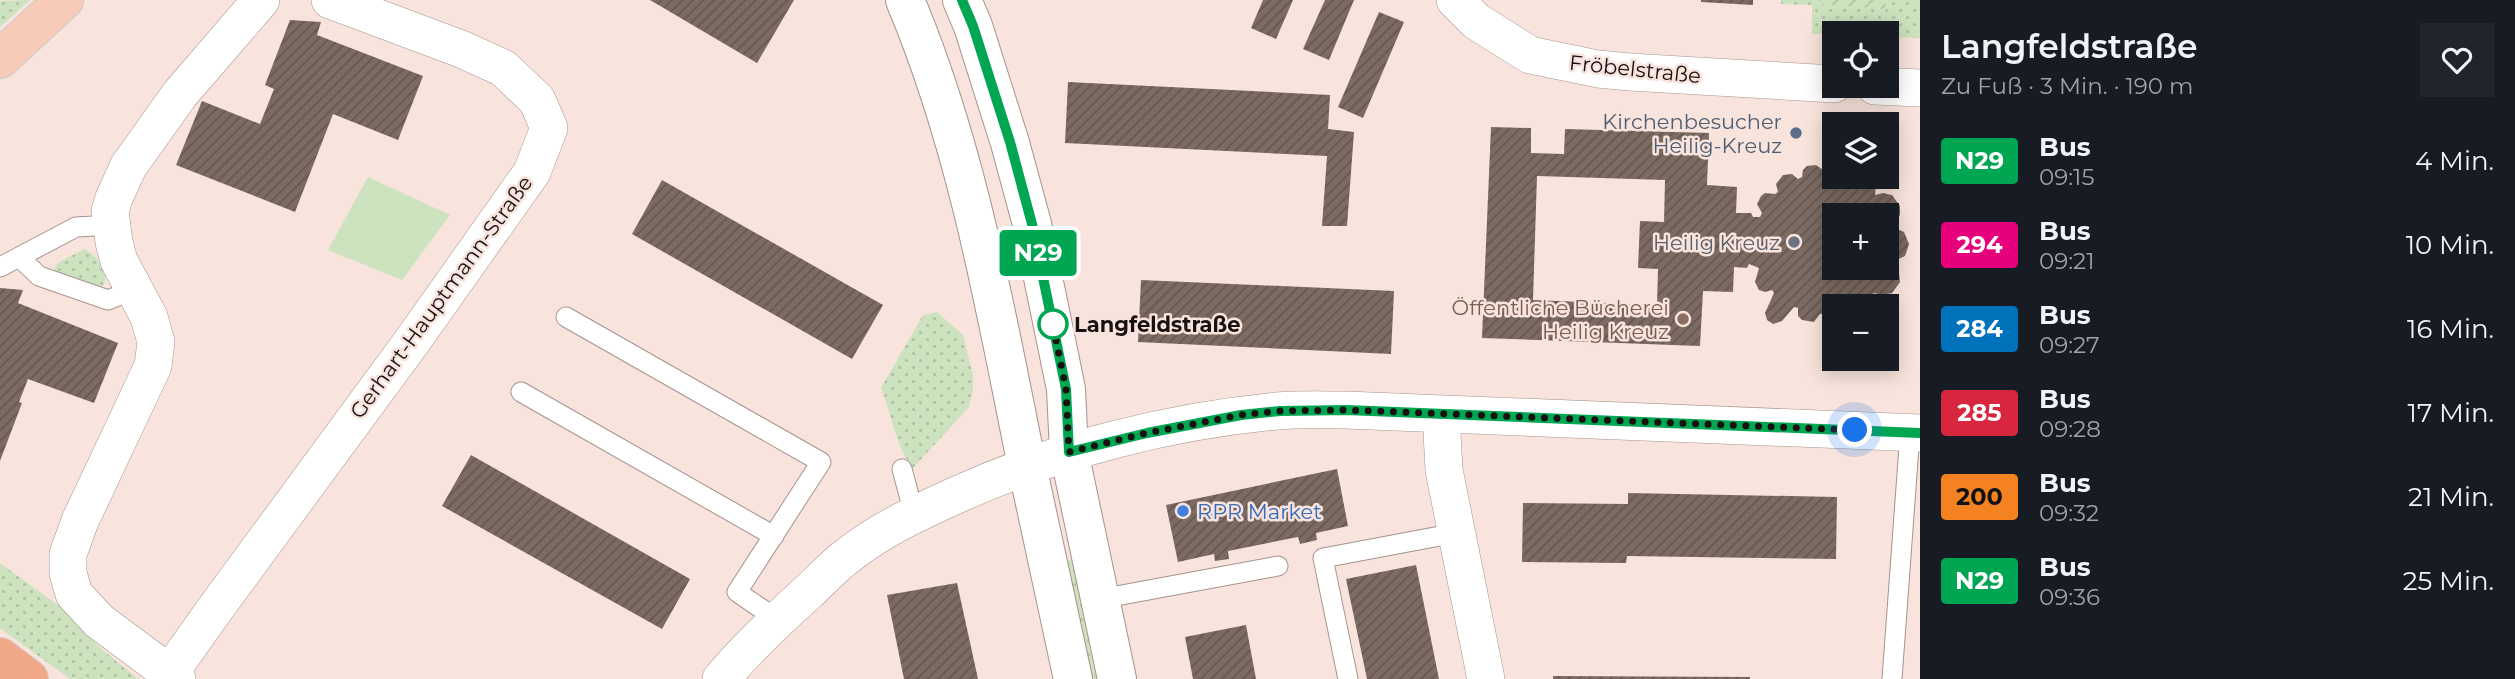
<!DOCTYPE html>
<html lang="de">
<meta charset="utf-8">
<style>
:root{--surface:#171b24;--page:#20242c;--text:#f1f3f6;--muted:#9ea1a6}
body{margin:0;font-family:Montserrat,sans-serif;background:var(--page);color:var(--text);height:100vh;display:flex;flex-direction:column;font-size:26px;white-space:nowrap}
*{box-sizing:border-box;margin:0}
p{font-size:23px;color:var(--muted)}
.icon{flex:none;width:38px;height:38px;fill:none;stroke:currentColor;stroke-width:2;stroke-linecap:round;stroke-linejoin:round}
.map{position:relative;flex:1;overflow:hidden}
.side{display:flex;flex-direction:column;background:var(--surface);width:595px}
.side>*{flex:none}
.badge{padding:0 14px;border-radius:5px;font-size:24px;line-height:46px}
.tools{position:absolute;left:1822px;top:21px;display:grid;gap:14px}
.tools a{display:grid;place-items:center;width:77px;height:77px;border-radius:0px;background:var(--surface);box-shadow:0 4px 18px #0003;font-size:35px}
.you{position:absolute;width:35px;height:35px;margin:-18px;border:5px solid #fff;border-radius:50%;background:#1a73e8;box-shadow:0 0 0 10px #1a73e833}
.map>.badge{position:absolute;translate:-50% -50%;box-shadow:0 0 0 4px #fff}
.round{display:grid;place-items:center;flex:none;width:74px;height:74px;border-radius:0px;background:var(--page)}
.head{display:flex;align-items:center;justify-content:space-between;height:119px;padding:0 21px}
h1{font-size:33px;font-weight:600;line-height:52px}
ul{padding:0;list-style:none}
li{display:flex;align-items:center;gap:21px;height:84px;padding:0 21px}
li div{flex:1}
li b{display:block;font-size:26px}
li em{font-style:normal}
li .badge{min-width:77px;font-weight:700;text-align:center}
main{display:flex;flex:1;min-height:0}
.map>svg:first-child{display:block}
.grass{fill:url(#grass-dots)}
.park{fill:#cde2be}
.garden{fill:url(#garden-furrows)}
.building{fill:url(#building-hatch);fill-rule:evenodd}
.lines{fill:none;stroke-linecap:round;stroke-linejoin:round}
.service-casing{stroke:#a5938b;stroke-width:21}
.minor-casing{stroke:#a5938b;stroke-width:38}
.secondary-casing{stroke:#a5938b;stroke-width:40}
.primary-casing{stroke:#cccbca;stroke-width:40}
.motorway-casing{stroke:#cccbca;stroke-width:40}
.service{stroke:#fff;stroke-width:19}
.minor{stroke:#fff;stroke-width:37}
.secondary{stroke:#fff;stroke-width:38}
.primary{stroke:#f7cbb8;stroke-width:38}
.motorway{stroke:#f1a888;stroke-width:38}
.line-casing{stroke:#fff;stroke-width:16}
.line{stroke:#00a651;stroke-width:10}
.walk{stroke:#18110f;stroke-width:7;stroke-dasharray:0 12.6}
.service-dot{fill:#5c6f8a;stroke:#f8e4dc;stroke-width:2.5}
.worship-dot{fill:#6b7280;stroke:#f8e4dc;stroke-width:2.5}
.education-dot{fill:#8d6e63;stroke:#f8e4dc;stroke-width:2.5}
.stop-dot{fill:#fff;stroke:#00a651;stroke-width:3.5}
.shop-dot{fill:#3f7fe0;stroke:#f8e4dc;stroke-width:2.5}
.labels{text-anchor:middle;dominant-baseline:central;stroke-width:5;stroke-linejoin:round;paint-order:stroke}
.street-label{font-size:21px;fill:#18110f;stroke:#f8e4dc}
.service-label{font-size:21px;fill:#4e5e75;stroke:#f8e4dc;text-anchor:end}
.worship-label{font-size:21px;fill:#5b616d;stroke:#f8e4dc;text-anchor:end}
.education-label{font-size:21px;fill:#785e54;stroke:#f8e4dc;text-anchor:end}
.stop-label{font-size:21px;font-weight:bold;fill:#18110f;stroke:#f8e4dc;text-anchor:start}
.shop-label{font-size:21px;fill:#366cbe;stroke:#f8e4dc;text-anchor:start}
</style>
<main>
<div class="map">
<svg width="1920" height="679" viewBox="0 0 1920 679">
<defs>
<pattern id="grass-dots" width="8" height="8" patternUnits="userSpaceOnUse" patternTransform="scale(1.75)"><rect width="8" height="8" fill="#cde2be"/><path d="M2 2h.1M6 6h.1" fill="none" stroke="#afc1a2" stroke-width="1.8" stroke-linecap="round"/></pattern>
<pattern id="garden-furrows" width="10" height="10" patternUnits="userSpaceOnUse" patternTransform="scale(1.75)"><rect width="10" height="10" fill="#cde2be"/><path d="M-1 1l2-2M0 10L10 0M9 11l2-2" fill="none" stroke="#afc1a2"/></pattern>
<pattern id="building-hatch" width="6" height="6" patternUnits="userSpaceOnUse" patternTransform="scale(1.75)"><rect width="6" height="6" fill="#7c6b63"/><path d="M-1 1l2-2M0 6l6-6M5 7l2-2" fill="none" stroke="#655750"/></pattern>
</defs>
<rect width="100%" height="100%" fill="#f8e4dc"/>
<path class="grass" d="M30,0L0,27V1Z
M1781,0H1920V38L1887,37L1886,33L1812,34V5L1781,4Z
M84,249C98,257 108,268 104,285L100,286L57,272L54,269L58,263Z
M937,312L963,335L973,375V391L969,407L913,468C895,446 892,414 881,388L923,315Z
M1073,560L1096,679H1090L1063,561Z
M0,563L66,611L99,647L138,679H70L0,628Z"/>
<path class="park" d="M368,177L450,215L402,280L328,250Z"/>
<path class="garden" d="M1820,0H1886L1885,9L1819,4Z"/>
<path class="building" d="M650,0H794L757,63Z
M1263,0H1293L1276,39L1251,28Z
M1325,0H1354L1329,60L1303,49Z
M1701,0H1753V5L1701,2Z
M1379,12L1404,22L1363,118L1338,107Z
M290,20L321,22L317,35L423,76L398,140L333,114L295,212L176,165L202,101L260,124L274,89L265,85Z
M1068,82L1330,95L1328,129L1354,132L1347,226H1322L1327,156L1065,143Z
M1491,127L1531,128V153L1564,154L1565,129L1709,133L1707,185L1737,187L1736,213H1751L1753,217H1760L1762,213L1757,204L1761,196L1765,193L1775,194L1778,192L1776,184L1783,175L1792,174L1798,179L1802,177L1803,170L1807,166L1816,165L1823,170L1824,174H1828L1834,166V177H1853L1851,179L1855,181L1860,177H1869L1876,184L1875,195L1883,193L1892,195L1900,206V215L1892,227L1904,232L1909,244L1905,256L1892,262L1899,273L1900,282L1892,293L1883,295L1874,293L1871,296L1872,306H1834V323L1828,320L1824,314H1820L1814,322L1802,320L1798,316V308L1794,307L1782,321L1773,324L1767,320L1765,313L1774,293L1772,290L1765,292L1759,290L1755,282L1759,268L1749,264L1747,268L1734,267L1733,292L1703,291L1700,346L1482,338ZM1537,176L1665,180L1664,222L1640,221L1638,268L1658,269L1657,305L1533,300ZM1834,215H1886V268H1834Z
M662,180L883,305L852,359L632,234Z
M1141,280L1394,291L1391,354L1138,342Z
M0,288L23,290L18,303L118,343L94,403L28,379L19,402L22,403L0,461Z
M471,455L690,579L662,629L442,506Z
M1337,469L1348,526L1316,533L1317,540L1300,544L1298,537L1228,551L1229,559L1215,561L1214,554L1178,562L1166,505Z
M1628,493L1837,497L1836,559L1627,556L1626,563L1522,562L1523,503L1628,504Z
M1416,565L1439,679H1367L1346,579Z
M957,583L978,679H904L887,595Z
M1246,625L1256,679H1193L1185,637Z
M1553,676L1750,677V679H1553Z"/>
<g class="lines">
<g class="service-casing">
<path id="service" d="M19,257L39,276L108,300L135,289
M0,267L76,227L112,225
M566,317L821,462L737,592L778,620
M521,392L774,536
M902,469L914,514
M1100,599L1278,566
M1348,679L1323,558L1456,533
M1892,679L1910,433"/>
</g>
<g class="minor-casing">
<path id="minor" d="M1455,0L1476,21L1530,55L1598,69L1630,72L1834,84
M1875,86L1920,88
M1441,414L1444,470L1486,679
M169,674L215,609L413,340L532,172L549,128L537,100L503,68L461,49L330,0
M177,679L99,621L74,594L68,573V554L80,521L153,366L156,342L149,317L119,261L114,242L110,211L114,198L128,167L180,94L261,0
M721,679C747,648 777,620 807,593C820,581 832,568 846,557C881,529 921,511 961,493C1060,449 1170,421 1277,411C1300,409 1323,410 1346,410L1920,433"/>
</g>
<g class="secondary-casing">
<path id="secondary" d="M905,0C968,150 995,308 1027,466C1042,537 1058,608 1073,679
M962,0L973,26L1010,143L1032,224L1066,389L1069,452L1117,679"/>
</g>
<g class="primary-casing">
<path id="primary" d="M0,59L64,0"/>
</g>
<g class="motorway-casing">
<path id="motorway" d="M0,657L29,679"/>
</g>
<use href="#service" class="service"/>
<use href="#minor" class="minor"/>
<use href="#secondary" class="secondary"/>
<use href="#primary" class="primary"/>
<use href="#motorway" class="motorway"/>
</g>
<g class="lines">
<g class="line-casing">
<path id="line" d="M962,0L973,26L1010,142L1032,224L1066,389L1069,452L1147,433L1241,415L1280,411L1346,410L1920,433"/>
</g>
<use href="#line" class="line"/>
<path class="walk" d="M1053,324L1052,320L1066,389L1069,452L1147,433L1241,415L1280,411L1346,410L1855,430"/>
</g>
<circle class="service-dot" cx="1796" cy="133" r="7"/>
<circle class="worship-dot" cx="1794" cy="242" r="7"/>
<circle class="education-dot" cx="1683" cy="319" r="7"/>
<circle class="stop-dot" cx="1053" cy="324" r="14"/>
<circle class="shop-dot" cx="1183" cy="511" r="7"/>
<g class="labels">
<g class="street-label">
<text transform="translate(1635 69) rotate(6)">Fröbelstraße</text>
<text transform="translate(441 297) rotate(-54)">Gerhart-Hauptmann-Straße</text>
</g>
<g class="service-label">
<text x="1782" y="121">Kirchenbesucher<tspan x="1782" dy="24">Heilig-Kreuz</tspan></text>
</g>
<g class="worship-label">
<text x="1780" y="242">Heilig Kreuz</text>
</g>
<g class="education-label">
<text x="1669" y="307">Öffentliche Bücherei<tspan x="1669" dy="24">Heilig Kreuz</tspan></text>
</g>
<g class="stop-label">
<text x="1074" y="324">Langfeldstraße</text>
</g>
<g class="shop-label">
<text x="1197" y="511">RPR Market</text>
</g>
</g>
</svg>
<div class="tools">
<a><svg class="icon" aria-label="locate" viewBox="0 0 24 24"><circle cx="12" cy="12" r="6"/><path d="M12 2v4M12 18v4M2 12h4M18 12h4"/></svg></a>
<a><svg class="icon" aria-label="layers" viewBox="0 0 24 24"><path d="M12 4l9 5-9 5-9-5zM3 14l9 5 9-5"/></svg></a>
<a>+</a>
<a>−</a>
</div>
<div class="you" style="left:1855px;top:430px"></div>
<b class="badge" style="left:1038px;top:253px;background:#00a651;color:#fff">N29</b>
</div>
<section class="side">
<div class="head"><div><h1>Langfeldstraße</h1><p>Zu Fuß · 3 Min. · 190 m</p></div><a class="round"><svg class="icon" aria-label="heart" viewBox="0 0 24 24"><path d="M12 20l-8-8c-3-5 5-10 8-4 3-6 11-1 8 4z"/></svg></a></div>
<ul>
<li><span class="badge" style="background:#00a651;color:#fff">N29</span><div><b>Bus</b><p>09:15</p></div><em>4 Min.</em></li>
<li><span class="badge" style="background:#e6007e;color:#fff">294</span><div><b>Bus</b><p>09:21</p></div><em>10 Min.</em></li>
<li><span class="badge" style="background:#0072bc;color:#fff">284</span><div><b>Bus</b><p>09:27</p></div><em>16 Min.</em></li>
<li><span class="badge" style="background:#d7263d;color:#fff">285</span><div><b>Bus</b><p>09:28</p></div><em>17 Min.</em></li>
<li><span class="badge" style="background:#f58220;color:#111">200</span><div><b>Bus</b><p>09:32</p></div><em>21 Min.</em></li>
<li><span class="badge" style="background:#00a651;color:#fff">N29</span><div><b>Bus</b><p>09:36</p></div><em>25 Min.</em></li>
</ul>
</section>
</main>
